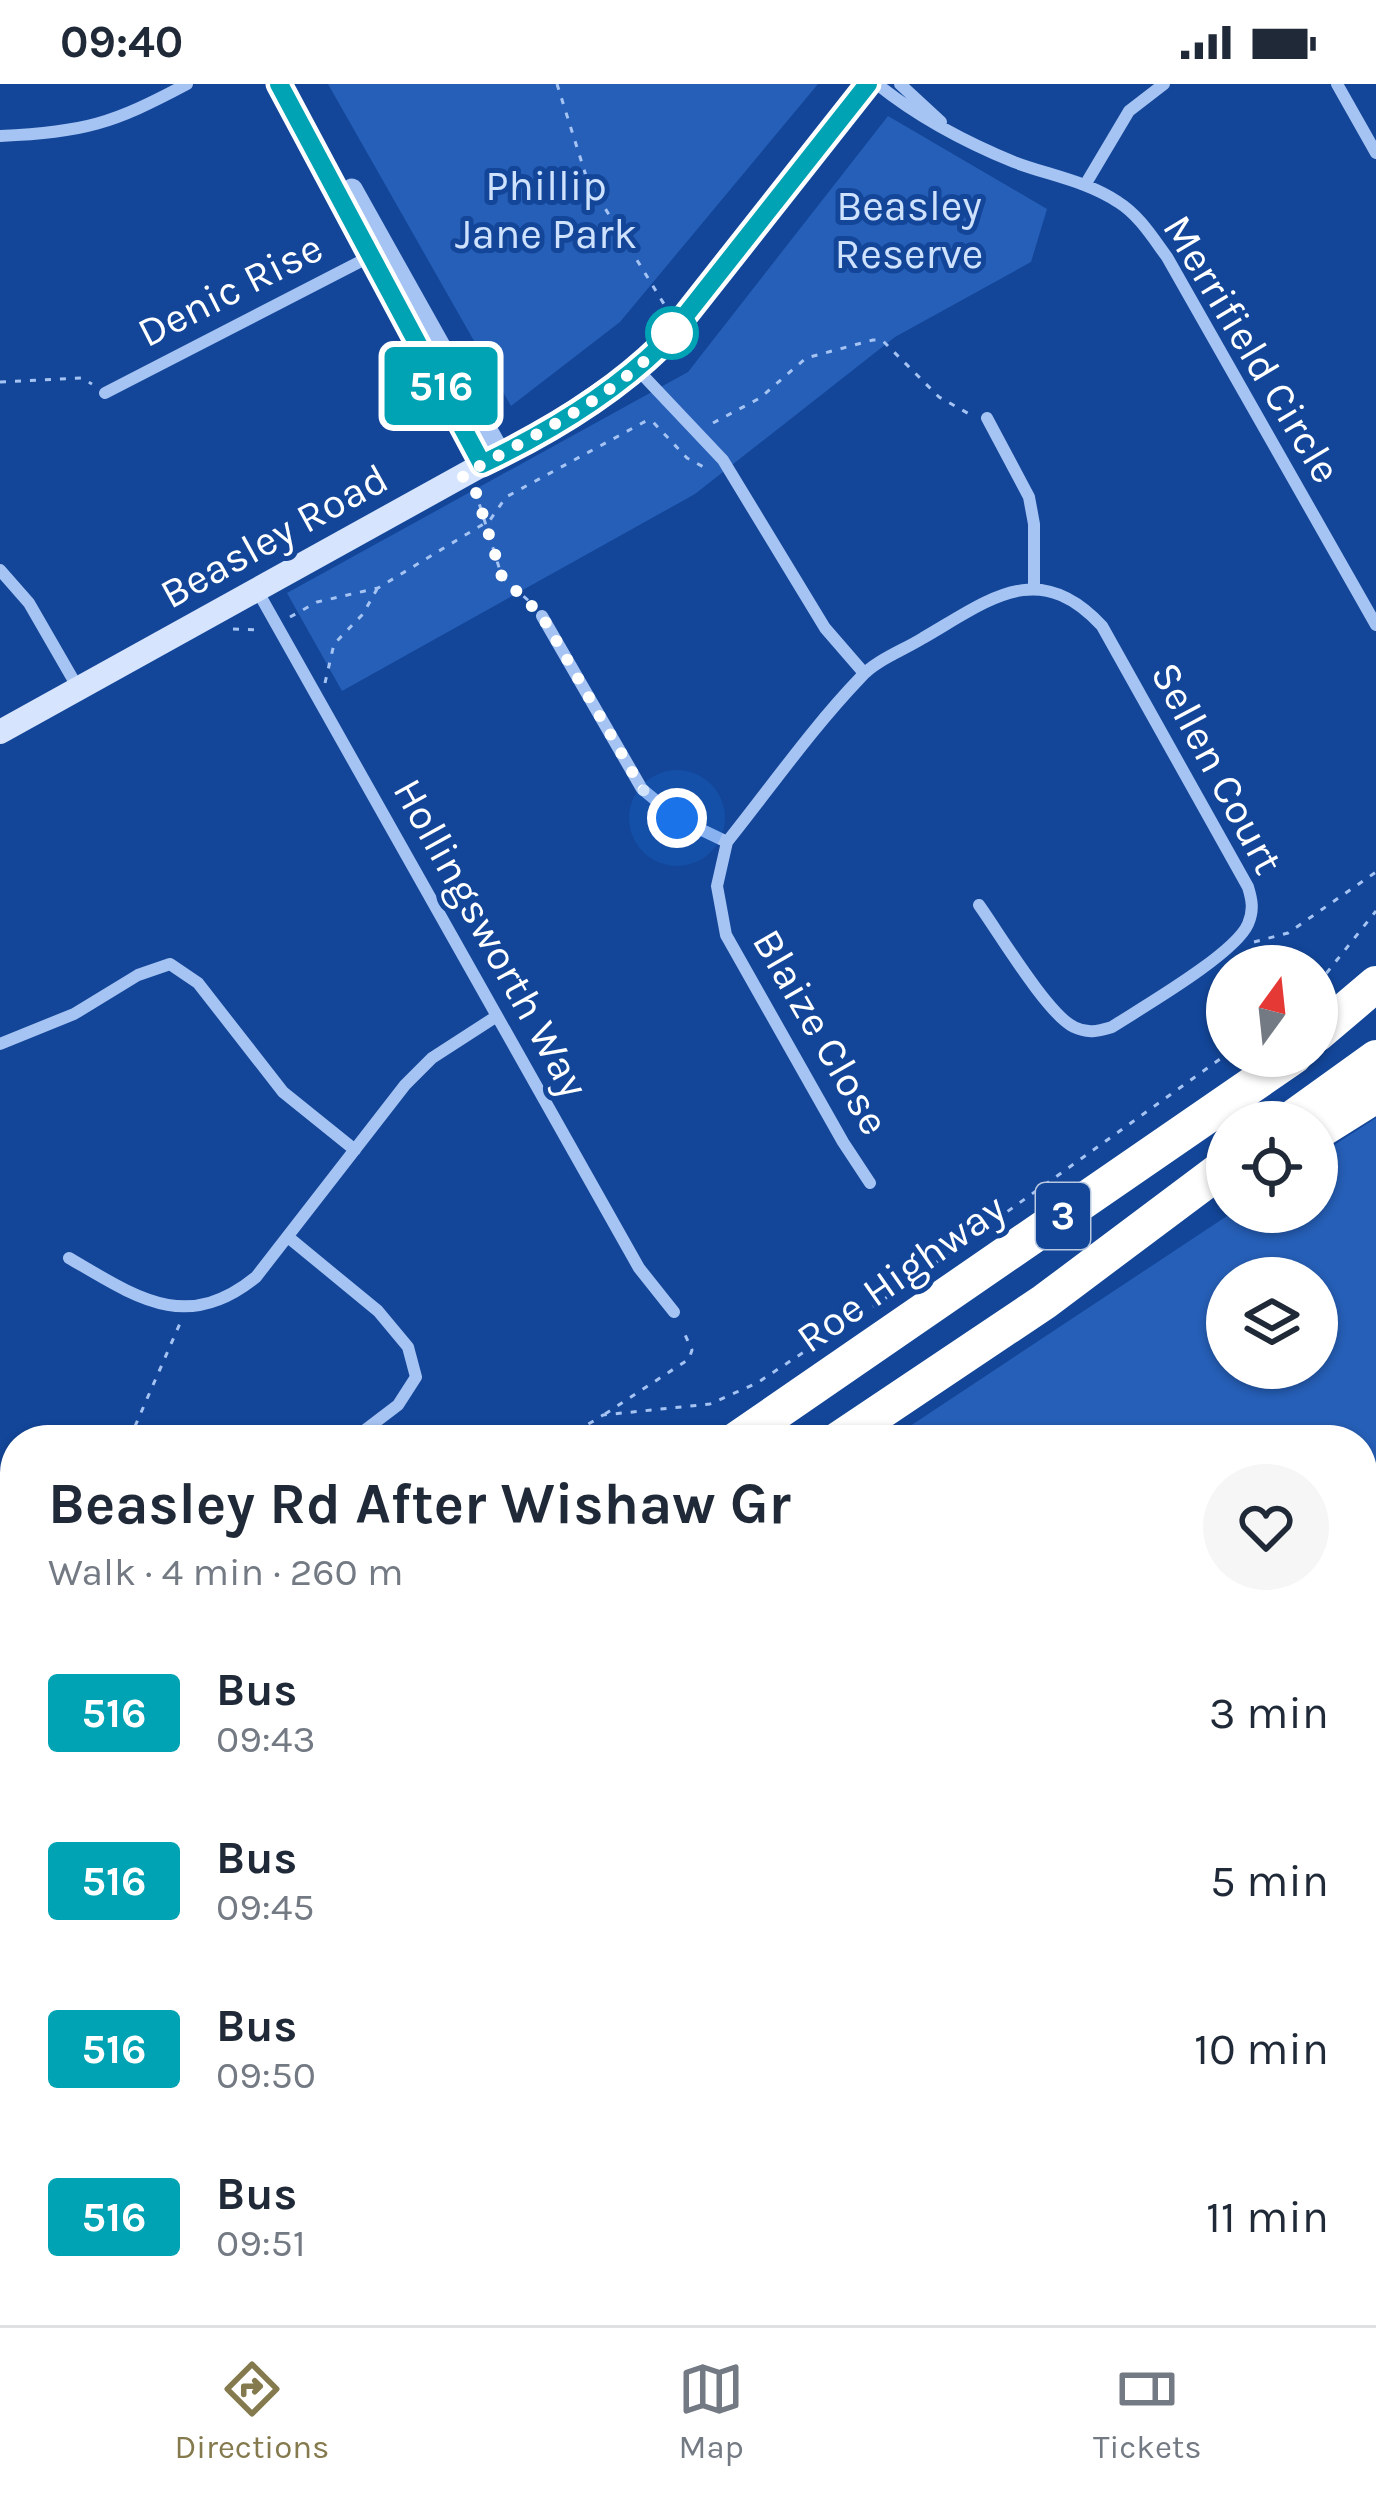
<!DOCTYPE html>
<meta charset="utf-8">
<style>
:root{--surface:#fff;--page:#f6f6f7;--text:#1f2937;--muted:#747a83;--line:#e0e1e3;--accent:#847a4d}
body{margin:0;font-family:Karla,sans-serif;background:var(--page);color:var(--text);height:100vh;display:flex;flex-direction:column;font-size:45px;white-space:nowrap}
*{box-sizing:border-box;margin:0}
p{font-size:39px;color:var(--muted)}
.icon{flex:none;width:66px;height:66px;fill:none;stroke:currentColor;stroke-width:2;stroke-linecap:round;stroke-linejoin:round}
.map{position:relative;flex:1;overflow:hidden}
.panel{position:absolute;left:0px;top:1341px;width:1377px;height:900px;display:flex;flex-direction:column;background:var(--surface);border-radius:48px 48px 0 0;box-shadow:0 3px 9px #0004}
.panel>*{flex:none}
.badge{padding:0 24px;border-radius:9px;font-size:42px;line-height:78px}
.needle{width:78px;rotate:15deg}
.fabs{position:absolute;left:1206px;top:861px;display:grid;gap:24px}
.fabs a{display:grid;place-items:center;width:132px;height:132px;border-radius:50%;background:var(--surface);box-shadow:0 3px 9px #0004;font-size:60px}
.you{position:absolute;width:60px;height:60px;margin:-30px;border:9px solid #fff;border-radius:50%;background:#1a73e8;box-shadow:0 0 0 18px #1a73e833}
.map>.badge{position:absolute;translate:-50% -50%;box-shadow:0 0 0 6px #fff}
.round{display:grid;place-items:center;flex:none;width:126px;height:126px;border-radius:63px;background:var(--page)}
.head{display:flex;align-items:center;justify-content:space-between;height:204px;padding:0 48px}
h1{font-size:57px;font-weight:700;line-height:90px}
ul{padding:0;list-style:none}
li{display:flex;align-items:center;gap:36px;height:168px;padding:0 48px}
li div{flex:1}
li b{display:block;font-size:45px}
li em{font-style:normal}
li .badge{min-width:132px;font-weight:700;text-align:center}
.status{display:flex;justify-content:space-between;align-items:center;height:84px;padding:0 60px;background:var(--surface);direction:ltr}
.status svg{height:33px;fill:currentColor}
.tabs{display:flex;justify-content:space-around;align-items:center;height:168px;border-top:3px solid var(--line);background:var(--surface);font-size:33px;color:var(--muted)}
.tabs a{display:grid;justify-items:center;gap:6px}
.tabs .selected{color:var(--accent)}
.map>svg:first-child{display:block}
.green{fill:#265fb7;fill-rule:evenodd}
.building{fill:#3c70c1;stroke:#cee1fd;stroke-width:3;filter:url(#shadow)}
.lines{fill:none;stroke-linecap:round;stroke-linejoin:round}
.path{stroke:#a6c4f3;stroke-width:3;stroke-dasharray:6 9;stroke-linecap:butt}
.service{stroke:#a6c4f3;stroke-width:9}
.minor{stroke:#a6c4f3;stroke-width:12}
.tertiary{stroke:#a6c4f3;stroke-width:21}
.secondary{stroke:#d6e4fd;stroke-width:24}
.motorway{stroke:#fff;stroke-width:36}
.line-casing{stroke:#fff;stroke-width:27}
.line{stroke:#00a3b4;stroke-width:18}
.walk{stroke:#fff;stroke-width:12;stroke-dasharray:0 21.6}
.stop-dot{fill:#fff;stroke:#00a3b4;stroke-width:6}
.labels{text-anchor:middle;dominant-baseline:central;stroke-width:10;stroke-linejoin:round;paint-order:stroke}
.shield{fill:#134699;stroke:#b8c8e0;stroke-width:3}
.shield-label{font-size:39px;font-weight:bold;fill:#fff}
.park-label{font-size:42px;fill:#cee1fd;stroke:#134699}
.street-label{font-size:42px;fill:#fff;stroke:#134699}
</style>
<div class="status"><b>09:40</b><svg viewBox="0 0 49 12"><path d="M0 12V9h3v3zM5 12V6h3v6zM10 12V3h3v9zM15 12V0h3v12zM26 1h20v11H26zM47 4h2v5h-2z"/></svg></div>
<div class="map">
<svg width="1376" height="2241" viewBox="0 0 1376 2241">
<defs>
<filter id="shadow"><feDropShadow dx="6" dy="4" stdDeviation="0" flood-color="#0009"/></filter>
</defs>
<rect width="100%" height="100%" fill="#134699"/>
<path class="green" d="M328,0H818L620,238L511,322Z
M888,32L1047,125L1031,178L895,253L695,410L342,607L287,509L688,288Z
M1376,1034V1758L1362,1765V1356H889L1233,1128H1317V1072ZM1227,1194H1317V1284H1227Z
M15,1947V2226H1197L1205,2241H0V1957Z"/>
<path class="building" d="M1376,1774V1949L1362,1957V1782Z"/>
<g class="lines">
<path class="path" d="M557,0L587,95L664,220
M0,298L81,294L92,300
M713,339L760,314L806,274L873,256H882L939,313L971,331
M475,406L502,493L530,518
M290,533L317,518L378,504L490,436L506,413L646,337L653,338L687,374L709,386
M233,545L259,546
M325,599L334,560L363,530L377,505
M1254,858L1288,849L1376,788
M1317,901L1376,827
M605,1330L689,1275L692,1266L682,1244
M129,1356L181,1237
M563,1356L603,1331L710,1320L757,1299L898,1206L1227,970
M0,1752L15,1742
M15,1987V2005
M0,2028L15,2034
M0,2234L44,2226
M275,2241L278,2226"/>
<path class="service" d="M1362,1975L1376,1967
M1362,2063L1376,2056
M1267,2226L1274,2241"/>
<path class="minor" d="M877,0C918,33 965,58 1014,78C1048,91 1087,97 1118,118C1139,131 1153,154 1167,173L1376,541
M900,0L941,38
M1337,0L1376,69
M0,52C85,48 112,40 187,0
M1085,101L1129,27L1164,0
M637,285L723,376L825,544L864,589
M105,309L373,171
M987,334L1029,413L1034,440V504
M0,486L29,519L78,604
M258,508L639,1184L674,1228
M542,532L642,705L677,734L727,758
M0,960L74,930L138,891L170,880L198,899L283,1008L355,1066
M870,1099L843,1058L726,851L717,802L727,758C771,703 812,644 861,593C876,576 904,566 923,554C989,516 1038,473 1102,542L1248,803C1252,816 1254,826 1248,840C1235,870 1143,923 1112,943C1098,947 1088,950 1074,943C1048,931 999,849 979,821
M288,1153L378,1227L408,1263L416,1293L398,1321L352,1356
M69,1174C136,1213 186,1250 256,1193L405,1001L432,974L497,932
M0,1450L15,1442"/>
<path class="tertiary" d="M279,0L483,380
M352,105L501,371"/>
<path class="secondary" d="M0,648L563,336L637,285L662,261L868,0"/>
<path class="motorway" d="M1317,950L1376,900
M1287,1038L1376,974
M1317,1048L1376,1011
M736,1356L1294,972
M838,1356L1044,1218L1227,1081
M0,1846L15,1836
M0,1914L15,1904"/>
</g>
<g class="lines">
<g class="line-casing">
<path id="line" d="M279,0L482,380C547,349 611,311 662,261L868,0"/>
</g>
<use href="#line" class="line"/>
<path class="walk" d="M672,249L680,240C622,311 540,347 462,392L474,402L502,493L542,532L642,705L677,734"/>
</g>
<circle class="stop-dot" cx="672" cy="249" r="24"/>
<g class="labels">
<rect class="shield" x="1036" y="1099" width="54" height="66" rx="9"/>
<g class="shield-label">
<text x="1063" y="1132">3</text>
</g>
<g class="park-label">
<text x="546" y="102">Phillip<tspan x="546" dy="48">Jane Park</tspan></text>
<text x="909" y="122">Beasley<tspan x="909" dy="48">Reserve</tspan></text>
</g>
<g class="street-label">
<text transform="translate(230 206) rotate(-27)">Denic Rise</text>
<text transform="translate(1252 265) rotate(59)">Merrifield Circle</text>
<text transform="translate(274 452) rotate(-29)">Beasley Road</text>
<text transform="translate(1217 684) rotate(62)">Sellen Court</text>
<text transform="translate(491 854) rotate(61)">Hollingsworth Way</text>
<text transform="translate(821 948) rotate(60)">Blaize Close</text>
<text transform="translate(901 1189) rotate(-35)">Roe Highway</text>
</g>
</g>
</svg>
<div class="fabs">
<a><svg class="needle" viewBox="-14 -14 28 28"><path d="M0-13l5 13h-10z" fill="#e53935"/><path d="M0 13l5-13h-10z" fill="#747a83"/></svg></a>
<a><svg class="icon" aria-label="locate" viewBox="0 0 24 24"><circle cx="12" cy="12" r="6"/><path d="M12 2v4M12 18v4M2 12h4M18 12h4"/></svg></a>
<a><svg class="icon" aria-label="layers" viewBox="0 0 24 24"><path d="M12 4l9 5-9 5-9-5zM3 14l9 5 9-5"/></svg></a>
</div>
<div class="you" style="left:677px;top:734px"></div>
<b class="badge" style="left:441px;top:302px;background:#00a3b4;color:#fff">516</b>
<section class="panel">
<div class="head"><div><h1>Beasley Rd After Wishaw Gr</h1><p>Walk · 4 min · 260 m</p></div><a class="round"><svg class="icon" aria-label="heart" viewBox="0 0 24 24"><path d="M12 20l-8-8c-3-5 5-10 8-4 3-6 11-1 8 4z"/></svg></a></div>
<ul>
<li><span class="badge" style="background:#00a3b4;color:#fff">516</span><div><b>Bus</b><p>09:43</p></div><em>3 min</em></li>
<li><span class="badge" style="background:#00a3b4;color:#fff">516</span><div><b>Bus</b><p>09:45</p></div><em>5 min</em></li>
<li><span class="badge" style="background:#00a3b4;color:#fff">516</span><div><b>Bus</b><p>09:50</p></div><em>10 min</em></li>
<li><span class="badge" style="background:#00a3b4;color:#fff">516</span><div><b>Bus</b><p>09:51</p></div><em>11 min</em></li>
</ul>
</section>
</div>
<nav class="tabs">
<a class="selected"><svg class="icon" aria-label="directions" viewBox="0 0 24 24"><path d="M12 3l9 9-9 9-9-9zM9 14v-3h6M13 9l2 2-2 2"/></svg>Directions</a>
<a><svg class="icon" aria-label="map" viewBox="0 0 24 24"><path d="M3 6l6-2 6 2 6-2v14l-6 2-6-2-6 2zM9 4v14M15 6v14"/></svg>Map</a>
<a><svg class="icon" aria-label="tickets" viewBox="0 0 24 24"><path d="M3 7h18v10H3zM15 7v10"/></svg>Tickets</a>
</nav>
